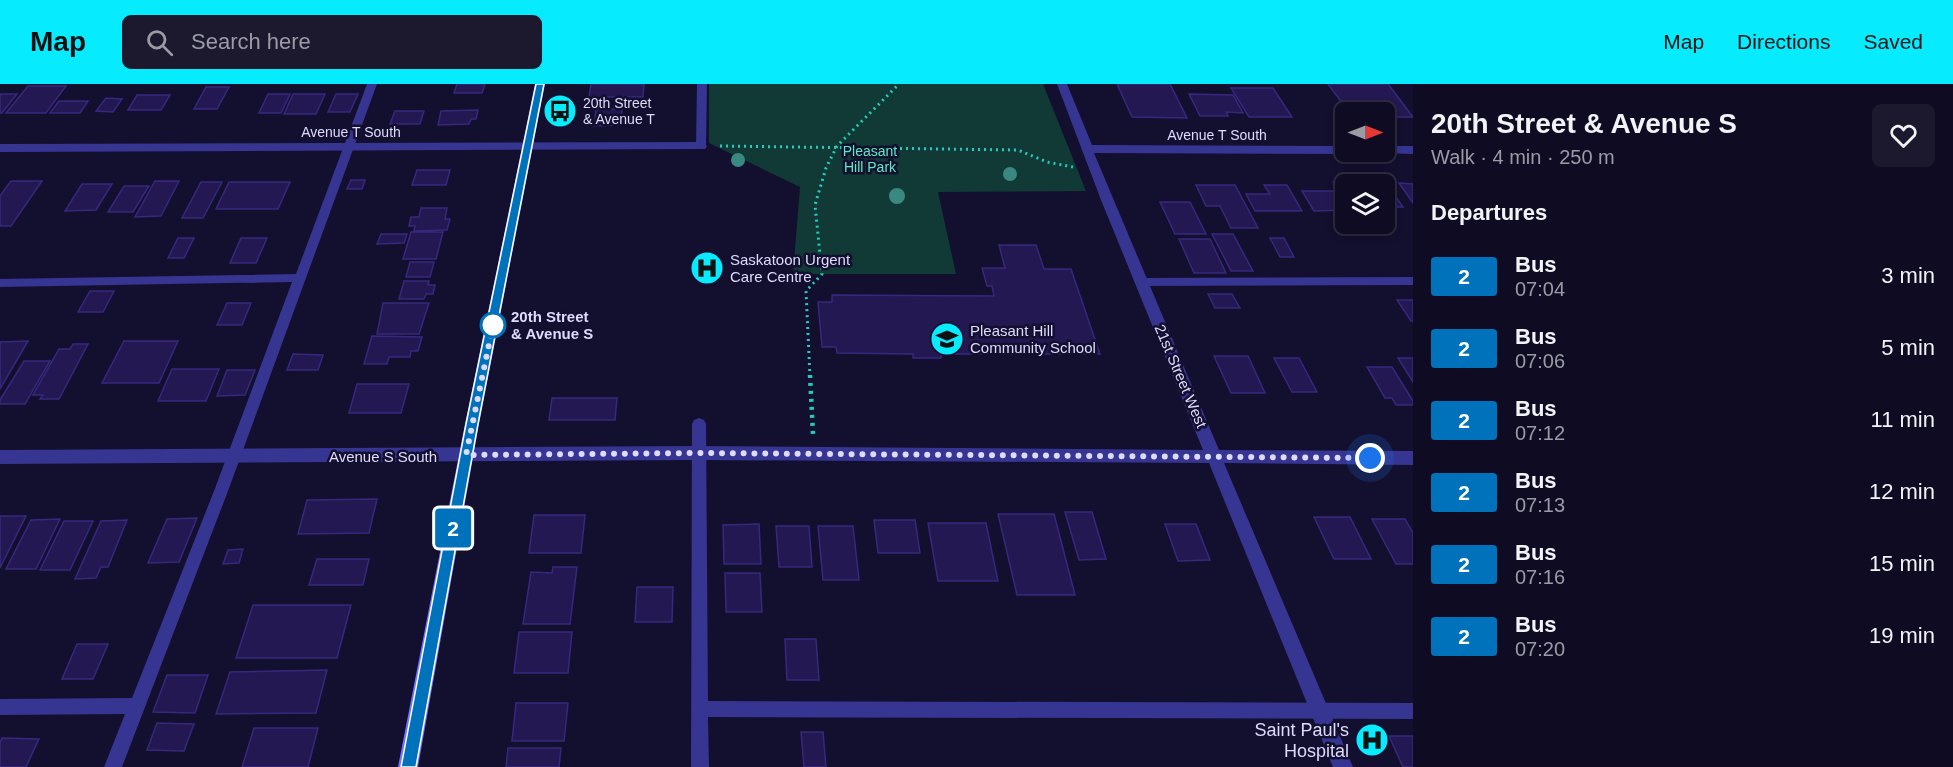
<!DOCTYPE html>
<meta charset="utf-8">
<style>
:root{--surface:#0e0b22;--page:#1c192f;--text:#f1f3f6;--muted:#9b9ba5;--line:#2e2b40;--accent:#07ebff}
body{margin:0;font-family:Helvetica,sans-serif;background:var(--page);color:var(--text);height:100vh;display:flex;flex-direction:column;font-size:22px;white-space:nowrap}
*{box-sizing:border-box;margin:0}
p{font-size:20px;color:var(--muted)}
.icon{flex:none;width:33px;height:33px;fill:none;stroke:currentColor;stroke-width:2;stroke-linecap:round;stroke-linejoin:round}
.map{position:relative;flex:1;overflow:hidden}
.sheet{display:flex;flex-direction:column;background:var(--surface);width:540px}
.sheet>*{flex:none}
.badge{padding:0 12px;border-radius:4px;font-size:21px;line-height:39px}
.needle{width:39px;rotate:90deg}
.controls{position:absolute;left:1335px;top:18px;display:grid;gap:12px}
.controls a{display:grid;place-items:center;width:60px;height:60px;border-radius:9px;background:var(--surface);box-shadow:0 3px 9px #0003,0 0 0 2px var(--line);font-size:30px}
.you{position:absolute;width:30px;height:30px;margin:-15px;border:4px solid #fff;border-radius:50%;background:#1a73e8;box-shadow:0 0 0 9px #1a73e833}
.map>.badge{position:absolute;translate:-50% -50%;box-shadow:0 0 0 3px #fff}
h2{padding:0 18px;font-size:22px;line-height:54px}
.round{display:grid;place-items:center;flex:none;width:63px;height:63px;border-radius:9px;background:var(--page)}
.overview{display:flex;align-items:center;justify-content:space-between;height:102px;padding:0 18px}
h1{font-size:28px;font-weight:700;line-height:45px}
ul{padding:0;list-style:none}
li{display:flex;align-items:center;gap:18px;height:72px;padding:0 18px}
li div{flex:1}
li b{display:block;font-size:22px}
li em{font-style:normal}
li .badge{min-width:66px;font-weight:700;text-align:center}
header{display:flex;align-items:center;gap:36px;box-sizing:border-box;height:84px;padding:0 30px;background:var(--accent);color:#111}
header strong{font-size:28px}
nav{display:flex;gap:33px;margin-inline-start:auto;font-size:21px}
.search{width:420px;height:54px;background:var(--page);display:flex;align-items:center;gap:15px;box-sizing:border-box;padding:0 21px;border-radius:9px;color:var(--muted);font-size:22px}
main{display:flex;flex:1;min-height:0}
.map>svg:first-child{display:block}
.green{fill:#113936}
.building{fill:#231851;stroke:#37287f;stroke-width:1.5}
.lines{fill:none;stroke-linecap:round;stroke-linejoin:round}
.path-far1{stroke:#23ccbe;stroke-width:3;stroke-dasharray:2 4;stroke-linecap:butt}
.path{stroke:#23ccbe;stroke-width:4.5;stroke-dasharray:3 5;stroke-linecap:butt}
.service{fill:#363592;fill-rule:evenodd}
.minor{fill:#363592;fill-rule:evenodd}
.secondary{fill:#7372ff;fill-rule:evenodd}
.tree{fill:#3a8981}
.line{fill:#0072bc;stroke:#fff;stroke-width:1.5}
.walk{stroke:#dfdbff;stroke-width:6;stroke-dasharray:0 10.8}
.stop-dot{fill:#fff;stroke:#0072bc;stroke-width:3}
.labels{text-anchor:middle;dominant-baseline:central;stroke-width:5;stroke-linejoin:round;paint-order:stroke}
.far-poi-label{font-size:14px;fill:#dfdbff;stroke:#130f2e;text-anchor:start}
.far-street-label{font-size:14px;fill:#dfdbff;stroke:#130f2e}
.far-park-label{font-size:14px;fill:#59edc5;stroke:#130f2e}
.poi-label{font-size:15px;fill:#dfdbff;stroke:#130f2e;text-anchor:start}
.stop-label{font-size:15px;font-weight:bold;fill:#dfdbff;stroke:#130f2e;text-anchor:start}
.street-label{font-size:15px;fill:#dfdbff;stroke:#130f2e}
.near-poi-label{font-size:18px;fill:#dfdbff;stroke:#130f2e;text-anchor:end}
</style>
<header>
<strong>Map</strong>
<div class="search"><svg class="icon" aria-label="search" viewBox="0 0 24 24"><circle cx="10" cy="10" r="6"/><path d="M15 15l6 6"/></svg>Search here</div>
<nav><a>Map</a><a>Directions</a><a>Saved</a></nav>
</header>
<main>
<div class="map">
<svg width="1413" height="683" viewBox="0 0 1413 683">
<rect width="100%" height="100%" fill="#130f2e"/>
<path class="green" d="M709,0H1043L1086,107L938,108L956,190H793L800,103L709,59Z"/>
<path class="building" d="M457,0H485L482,9H454Z
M591,0H644L643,13H589Z
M1117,0H1170L1187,34L1132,33Z
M1328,0H1388L1413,33H1384V28H1349Z
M28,2H66L46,29H6Z
M206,3H229L217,25H194Z
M1231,4H1273L1292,33H1249Z
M0,10H17L2,29H0Z
M268,10H290L281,29H259Z
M293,10H325L316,30H284Z
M336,10H358L350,28H328Z
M1189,10L1233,11L1243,29L1226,28L1228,32H1200Z
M137,11H170L161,26H128Z
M106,14L122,15L113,28L96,27Z
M59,17H88L80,29H50Z
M596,25H622L621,41L594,42Z
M478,26L476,35H471L469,40L438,41L441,27Z
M395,27H424L420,40H390Z
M417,86H450L446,101H412Z
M1336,95H1355L1359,100H1346V117L1333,98H1338Z
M351,96H365L362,105H347Z
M11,97H42L11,142H0V112Z
M155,97H179L161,132L135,133Z
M201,98H222L203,134H182Z
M229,98H290L278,125H216Z
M1399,99L1413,100V119Z
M82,100H112L96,126L65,127Z
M1366,100H1387L1403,123H1384V100Z
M1196,101H1235L1258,144H1231L1220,122H1206Z
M1264,101H1287L1302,127H1255L1246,110H1270Z
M124,102H149L133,128H108Z
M1302,107H1336L1346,121V126L1314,127Z
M1160,118H1190L1206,150H1175Z
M421,124H447L445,135H450L447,146L414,147L415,142H409L411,133H419Z
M411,148H443L436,175H403Z
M381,150H407L404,159L377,160Z
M1212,150H1233L1253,187H1231Z
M178,154H194L184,174H168Z
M241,154H267L256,179H230Z
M1270,154H1284L1294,173H1280Z
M1179,155H1210L1226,189H1194Z
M999,161H1036L1044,185H1071L1100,270H1038L1036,260H1013L1016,270H941V274H913V270L837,269L836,263H822L818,218H832V211L994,212L992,202H987L982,184H1005Z
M410,178H434L430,193H406Z
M404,197H429L428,201H435L433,210H426L424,215H399Z
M90,207H114L103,228H78Z
M1208,210H1232L1240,224H1215Z
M1397,216H1413V237H1411Z
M227,219H251L242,241H217Z
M383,219H429L419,250H377Z
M372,252L422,253L418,267H411L410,273H389L387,280H364Z
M28,257L0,305V258Z
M124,257H178L159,299H102Z
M73,260H88L59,315H40L43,311H33L59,265H70Z
M293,270L323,271L318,286H287Z
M1214,272H1248L1265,309H1231Z
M1274,274H1299L1317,308H1292Z
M1398,274H1413V298Z
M24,277H50L25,320H0V316Z
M1367,283H1392L1413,317V321H1396L1392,314H1385Z
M172,285H219L206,317H158Z
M227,286H255L245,311L217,312Z
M357,300H409L401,329H349Z
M552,314H617L615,336H549Z
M377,415L369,449L298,450L307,416Z
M1065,428H1092L1106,475L1079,476Z
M998,430H1054L1075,511H1017Z
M534,431H585L581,469H529Z
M0,432H26L0,484Z
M1314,433H1350L1371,475H1334Z
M197,434L179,478L148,479L167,435Z
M60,435L36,485H6L31,436Z
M1372,435H1405L1413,449V480H1396Z
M127,436L108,483H101L96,494L75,495L101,437Z
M874,436H915L920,469H878Z
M64,437H93L70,486H40Z
M928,439H986L998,497H938Z
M759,440L761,480H724L723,441Z
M1165,440H1196L1210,476L1178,477Z
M776,442H809L812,483H779Z
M818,442H853L859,496H823Z
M243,465L239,479L223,480L228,466Z
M317,475H369L363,501H309Z
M553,483H577L570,540H523L531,488L552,489Z
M725,489H760L762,528H726Z
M637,503H673L672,538H635Z
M253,521H351L337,574H236Z
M519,548H572L568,589H514Z
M785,555H816L819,596H787Z
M77,560H108L93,595H62Z
M327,586L316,629L216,630L230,588Z
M167,591H208L195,629L153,628Z
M516,619H568L564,657H512Z
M157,639L194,640L184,667L147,666Z
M254,644H318L308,683H242Z
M801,648H823L826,683H804Z
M1389,652H1413V683H1403Z
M2,654L39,655L26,683H0V659Z
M508,664H561L559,683H506Z"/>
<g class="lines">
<path class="path-far1" d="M720,62L1018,66L1047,78L1073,83
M810,293L806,207L822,190L815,121L826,84L837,62L899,0"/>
<path class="path" d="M810,291L813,350"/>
<path class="service" d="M367,0H377L228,407L122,683H104L125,630L0,631V615L132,614L214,407L292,198L0,203V195L296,190Z
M697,0H707L706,62L701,65L696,62Z
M1413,193V201L1142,202L1136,198L1142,194Z
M699,334L704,336L706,340L708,617L1413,619V635L708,633L709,683H691L692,340L694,336Z"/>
<path class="minor" d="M1057,0H1067L1092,61L1346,62V68H1351L1346,70L1094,69L1219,366L1413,367V381L1224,379L1353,683H1333L1209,379L699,376L0,380V366L699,362L1203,366L1101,116Z
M701,58L707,62L705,65L0,68V60Z
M1384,62H1413V70L1380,69L1384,68Z"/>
<path class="secondary" d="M535,0H545L479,340L418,683H398L465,340Z"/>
</g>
<g class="tree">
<circle cx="738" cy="76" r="7"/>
<circle cx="1010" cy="90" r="7"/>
<circle cx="897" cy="112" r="8"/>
</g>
<path class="line" d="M536,0H544L478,340L416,683H401L466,340Z"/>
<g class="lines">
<path class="walk" d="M493,241L466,371L699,369L1370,374"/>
</g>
<defs>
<g id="bus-disc" transform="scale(1.725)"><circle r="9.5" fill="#07ebff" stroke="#130f2e"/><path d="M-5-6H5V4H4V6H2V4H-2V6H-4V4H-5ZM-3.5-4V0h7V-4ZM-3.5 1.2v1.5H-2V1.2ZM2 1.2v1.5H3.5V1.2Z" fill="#111"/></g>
<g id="hospital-disc" transform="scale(1.725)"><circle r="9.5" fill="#07ebff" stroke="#130f2e"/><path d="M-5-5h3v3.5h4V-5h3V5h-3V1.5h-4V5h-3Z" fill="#111"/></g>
<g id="school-disc" transform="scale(1.725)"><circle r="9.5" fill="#07ebff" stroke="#130f2e"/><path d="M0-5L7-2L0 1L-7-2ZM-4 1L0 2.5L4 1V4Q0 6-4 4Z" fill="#111"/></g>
</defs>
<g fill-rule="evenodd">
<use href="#bus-disc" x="560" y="27"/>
<use href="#hospital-disc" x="707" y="184"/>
<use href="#school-disc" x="947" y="255"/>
<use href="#hospital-disc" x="1372" y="656"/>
</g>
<circle class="stop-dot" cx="493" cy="241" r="12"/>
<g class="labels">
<g class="far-poi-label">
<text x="583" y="19">20th Street<tspan x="583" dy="16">&amp; Avenue T</tspan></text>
</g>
<g class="far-street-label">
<text x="351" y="48">Avenue T South</text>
<text x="1217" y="51">Avenue T South</text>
</g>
<g class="far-park-label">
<text x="870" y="67">Pleasant<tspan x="870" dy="16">Hill Park</tspan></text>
</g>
<g class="poi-label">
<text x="730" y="175">Saskatoon Urgent<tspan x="730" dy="17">Care Centre</tspan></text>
<text x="970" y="246">Pleasant Hill<tspan x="970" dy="17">Community School</tspan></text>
</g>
<g class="stop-label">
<text x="511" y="232">20th Street<tspan x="511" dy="17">&amp; Avenue S</tspan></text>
</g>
<g class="street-label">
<text transform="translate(1181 292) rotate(67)">21st Street West</text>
<text x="383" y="372">Avenue S South</text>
</g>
<g class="near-poi-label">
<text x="1349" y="646">Saint Paul's<tspan x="1349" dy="21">Hospital</tspan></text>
</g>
</g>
</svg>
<div class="controls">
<a><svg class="needle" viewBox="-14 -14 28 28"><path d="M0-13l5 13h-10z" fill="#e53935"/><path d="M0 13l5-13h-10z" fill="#9b9ba5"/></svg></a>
<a><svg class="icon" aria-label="layers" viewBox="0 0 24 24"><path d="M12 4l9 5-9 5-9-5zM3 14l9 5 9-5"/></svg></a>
</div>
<div class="you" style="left:1370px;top:374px"></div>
<b class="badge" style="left:453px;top:444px;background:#0072bc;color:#fff">2</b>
</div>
<section class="sheet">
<div class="overview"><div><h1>20th Street &amp; Avenue S</h1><p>Walk · 4 min · 250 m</p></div><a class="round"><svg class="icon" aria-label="heart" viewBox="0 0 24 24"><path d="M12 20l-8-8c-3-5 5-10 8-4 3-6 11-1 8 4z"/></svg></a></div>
<h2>Departures</h2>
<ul>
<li><span class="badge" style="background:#0072bc;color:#fff">2</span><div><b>Bus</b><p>07:04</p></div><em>3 min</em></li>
<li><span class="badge" style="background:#0072bc;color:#fff">2</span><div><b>Bus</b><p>07:06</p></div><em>5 min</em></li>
<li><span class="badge" style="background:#0072bc;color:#fff">2</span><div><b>Bus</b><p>07:12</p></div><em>11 min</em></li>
<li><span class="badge" style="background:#0072bc;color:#fff">2</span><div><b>Bus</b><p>07:13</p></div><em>12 min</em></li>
<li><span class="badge" style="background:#0072bc;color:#fff">2</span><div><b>Bus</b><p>07:16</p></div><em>15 min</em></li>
<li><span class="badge" style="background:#0072bc;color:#fff">2</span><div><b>Bus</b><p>07:20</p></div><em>19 min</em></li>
</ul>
</section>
</main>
